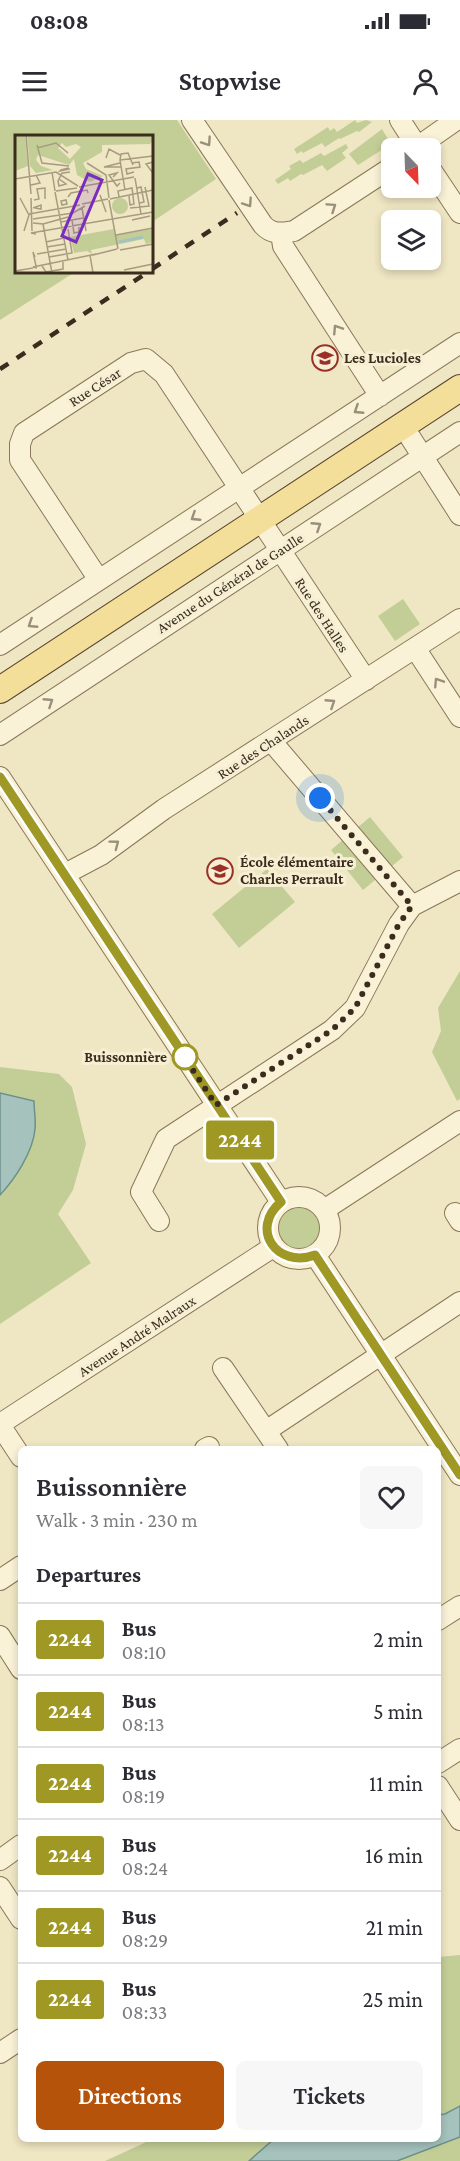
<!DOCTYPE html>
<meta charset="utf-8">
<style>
:root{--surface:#fff;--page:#f7f7f7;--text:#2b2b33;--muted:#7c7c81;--line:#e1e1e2;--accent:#b45309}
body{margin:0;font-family:"Crimson Pro",serif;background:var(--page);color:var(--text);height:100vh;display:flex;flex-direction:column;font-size:22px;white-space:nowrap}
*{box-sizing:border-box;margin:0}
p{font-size:20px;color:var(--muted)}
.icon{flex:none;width:33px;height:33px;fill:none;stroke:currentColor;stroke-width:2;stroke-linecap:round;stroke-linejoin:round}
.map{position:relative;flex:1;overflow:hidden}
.panel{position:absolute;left:18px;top:1326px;width:423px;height:696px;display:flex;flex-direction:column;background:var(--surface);border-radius:9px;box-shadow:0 3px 9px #0003}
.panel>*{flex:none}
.badge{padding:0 12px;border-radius:4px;font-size:21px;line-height:39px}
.needle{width:39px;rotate:157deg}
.fabs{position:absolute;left:381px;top:18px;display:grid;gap:12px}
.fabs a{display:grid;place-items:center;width:60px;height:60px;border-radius:9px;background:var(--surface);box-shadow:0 3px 9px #0003;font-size:30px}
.you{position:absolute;width:30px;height:30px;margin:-15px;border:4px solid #fff;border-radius:50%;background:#1a73e8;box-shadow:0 0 0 9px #1a73e833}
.map>.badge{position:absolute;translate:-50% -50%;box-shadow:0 0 0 3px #fff}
h2{padding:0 18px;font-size:22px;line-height:54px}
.round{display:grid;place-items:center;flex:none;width:63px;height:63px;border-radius:9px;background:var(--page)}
.headline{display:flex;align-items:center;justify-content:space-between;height:102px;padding:0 18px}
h1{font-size:28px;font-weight:600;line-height:45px}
.button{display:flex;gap:12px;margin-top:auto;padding:12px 18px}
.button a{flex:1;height:69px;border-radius:9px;background:var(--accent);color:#fff;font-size:24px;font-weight:600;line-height:69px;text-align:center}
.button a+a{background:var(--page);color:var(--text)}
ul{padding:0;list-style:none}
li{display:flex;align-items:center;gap:18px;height:72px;padding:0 18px;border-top:2px solid var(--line)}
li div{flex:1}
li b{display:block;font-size:22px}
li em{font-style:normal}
li .badge{min-width:66px;font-weight:700;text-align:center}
.status{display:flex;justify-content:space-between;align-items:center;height:42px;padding:0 30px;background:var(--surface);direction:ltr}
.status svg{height:16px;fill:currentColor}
header{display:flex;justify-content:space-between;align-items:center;height:78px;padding:0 18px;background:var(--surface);font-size:27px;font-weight:600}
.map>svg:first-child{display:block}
.green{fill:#c3ce97}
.water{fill:#a5c2bc;stroke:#6c918a;stroke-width:1.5}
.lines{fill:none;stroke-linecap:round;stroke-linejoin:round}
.minor-casing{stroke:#8a7759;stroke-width:22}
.major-casing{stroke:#58452e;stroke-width:28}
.minor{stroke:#faf2d7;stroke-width:20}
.major{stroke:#f3df9a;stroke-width:26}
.rail{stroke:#3a2d1e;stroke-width:4.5;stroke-dasharray:10 10;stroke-linecap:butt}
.oneway{stroke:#9a907a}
.line-casing{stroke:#fff;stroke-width:14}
.line{stroke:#9f9825;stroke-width:9}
.walk{stroke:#3a2d1e;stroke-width:6;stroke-dasharray:0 10.8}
.stop-dot{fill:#fff;stroke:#9f9825;stroke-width:3}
.labels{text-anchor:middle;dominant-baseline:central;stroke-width:6;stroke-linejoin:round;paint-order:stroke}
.poi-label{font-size:15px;font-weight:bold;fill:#3a2d1e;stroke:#f6efd3;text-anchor:start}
.street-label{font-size:15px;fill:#3a2d1e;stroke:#f6efd3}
.stop-label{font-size:15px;font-weight:bold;fill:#3a2d1e;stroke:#f6efd3;text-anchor:end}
.inset-river{fill:none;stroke:#a5c2bc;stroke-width:3}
.inset-road{fill:none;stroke:#a79c81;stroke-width:1.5}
.view{fill:#7b2cbf;fill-opacity:0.15;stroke:#7b2cbf;stroke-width:3}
.inset-edge{fill:none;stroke:#3a2d1e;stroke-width:3}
</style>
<div class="status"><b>08:08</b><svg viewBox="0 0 49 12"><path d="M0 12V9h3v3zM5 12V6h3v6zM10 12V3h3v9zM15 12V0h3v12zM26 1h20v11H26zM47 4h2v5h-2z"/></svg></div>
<header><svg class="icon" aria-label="menu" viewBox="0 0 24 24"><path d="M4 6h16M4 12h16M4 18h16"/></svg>Stopwise<svg class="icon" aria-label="person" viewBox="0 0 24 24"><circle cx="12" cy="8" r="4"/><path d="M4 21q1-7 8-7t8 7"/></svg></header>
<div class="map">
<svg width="460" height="2041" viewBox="0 0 460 2041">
<rect width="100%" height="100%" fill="#efe6c3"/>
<path class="green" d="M0,0H177L216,59L152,102V16H16V152H75L0,200Z
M355,0L357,3L366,0L372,2L359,12L357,11L340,19L339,18L325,27L322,23L303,33L301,31L297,34L294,29L328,7L330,11L334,8L337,12Z
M382,9L391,24L358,45L349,34Z
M346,24L348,28L342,33L346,38L327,51L322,45L303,55L301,54L290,61L288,58L278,64L275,60L291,49L289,46L300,40L303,43L321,33L324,36Z
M403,479L420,504L395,521L378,496Z
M370,697L403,737L363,770L331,730Z
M267,749L295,782L239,828L212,794Z
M460,851V979L457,981L432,932L441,911L438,888Z
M0,947L59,954L72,967L86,1024L73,1070L58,1094L91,1143L0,1204Z
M276 1108a22 22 0 1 1 44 0a22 22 0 1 1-44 0Z
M460,1835V2041H105L153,2019H438V1837Z"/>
<path class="water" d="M0,973L34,981C34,990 36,1000 35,1009C33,1032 15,1059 0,1075Z
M460,1986V2017L397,2041H249L274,2019H438V1995L445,1994Z"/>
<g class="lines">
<g class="minor-casing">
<path id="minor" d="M192,0L263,105C272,115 281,113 294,111L392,47
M400,0L418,28
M416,28L456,0
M430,48L460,93
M281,113L283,126L380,276
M403,306L460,395
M99,460L20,340V324L24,313L131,243L146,239L164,254L366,560
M0,525L460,223
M415,528L460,597
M0,615L460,312
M272,622L412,786
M0,657L281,1082
M65,754L101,735L164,689L460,499
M268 1108a31 31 0 1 1 62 0a31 31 0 1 1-62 0Z
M324,1090L460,1001
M455,1093L460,1101
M159,1101L141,1072L166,1019L332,910L355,888L399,804L412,786L460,761
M315,1135L460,1355
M223,1248L278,1329
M0,1304L273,1127
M0,1305L21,1337
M266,1311L460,1182
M205,1329L209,1327
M0,1460L21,1446
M438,1500L460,1486
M0,1516L21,1549
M438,1643L460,1629
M438,1666L460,1700
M0,1740L21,1725
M0,1767L21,1799
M0,1933L21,1919"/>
</g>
<g class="major-casing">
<path id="major" d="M0,570L460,268"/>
</g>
<use href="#minor" class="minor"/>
<use href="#major" class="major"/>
<path class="rail" d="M152,149L237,93
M0,249L148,152"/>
</g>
<defs><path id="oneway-chevron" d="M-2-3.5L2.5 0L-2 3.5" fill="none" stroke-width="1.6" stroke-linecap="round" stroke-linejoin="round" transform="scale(1.5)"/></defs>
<g class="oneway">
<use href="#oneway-chevron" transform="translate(207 22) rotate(56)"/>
<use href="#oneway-chevron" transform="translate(248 83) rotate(56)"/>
<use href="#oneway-chevron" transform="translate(332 87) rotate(-34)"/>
<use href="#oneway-chevron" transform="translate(337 209) rotate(-123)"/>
<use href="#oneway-chevron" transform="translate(358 290) rotate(147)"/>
<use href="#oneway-chevron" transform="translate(195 397) rotate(147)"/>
<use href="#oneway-chevron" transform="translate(317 406) rotate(-33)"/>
<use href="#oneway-chevron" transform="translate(32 504) rotate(147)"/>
<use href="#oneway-chevron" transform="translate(438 562) rotate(-123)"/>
<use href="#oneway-chevron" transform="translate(49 582) rotate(-33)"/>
<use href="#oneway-chevron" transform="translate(331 583) rotate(-33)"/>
<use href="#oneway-chevron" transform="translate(115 724) rotate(-37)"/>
</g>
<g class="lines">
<g class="line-casing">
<path id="line" d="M0,657L281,1082C249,1109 277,1149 315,1135L460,1355"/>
</g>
<use href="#line" class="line"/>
<path class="walk" d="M185,937L183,935L216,985L332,910L355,888L399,804L412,786L320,678"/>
</g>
<defs>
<g id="school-ring" transform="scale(1.35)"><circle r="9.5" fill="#f6efd3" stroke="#9b3028" stroke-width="1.5"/><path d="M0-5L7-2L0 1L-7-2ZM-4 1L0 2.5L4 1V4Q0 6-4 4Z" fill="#9b3028"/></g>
</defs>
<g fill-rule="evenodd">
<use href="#school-ring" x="325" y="238"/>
<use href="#school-ring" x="220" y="751"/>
</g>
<circle class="stop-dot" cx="185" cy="937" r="12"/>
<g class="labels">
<g class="poi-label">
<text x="344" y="238">Les Lucioles</text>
<text x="240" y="742">École élémentaire<tspan x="240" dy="17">Charles Perrault</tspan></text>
</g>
<g class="street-label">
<text transform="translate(95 267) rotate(-33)">Rue César</text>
<text transform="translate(230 463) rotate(-33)">Avenue du Général de Gaulle</text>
<text transform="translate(322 495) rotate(57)">Rue des Halles</text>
<text transform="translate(263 627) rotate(-33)">Rue des Chalands</text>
<text transform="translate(137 1216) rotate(-33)">Avenue André Malraux</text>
</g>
<g class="stop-label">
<text x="167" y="937">Buissonnière</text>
</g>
</g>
<g transform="translate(15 15)">
<rect width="138" height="138" fill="#efe6c3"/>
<path d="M0,0H10L13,31L0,36ZM12,0H138V5L135,9L87,10V17L68,28L71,34L88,41L75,47L62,40L59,24L54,30L23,20L21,25L26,31L38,35L21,38L15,31ZM47,8L51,12L61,9L66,12L55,24L43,13ZM97 71a8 8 0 1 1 16 0a8 8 0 1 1-16 0ZM99,94L100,100L138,94V107L131,109L129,104L76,115L77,119L72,116L59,118L55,102Z" fill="#c3ce97" fill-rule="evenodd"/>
<path class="inset-river" d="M104,107L128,102"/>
<path class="inset-road" d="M11,0L16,59M22,10L27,28L54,31M22,13L41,8L53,18M91,23L94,14L105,20M105,25L106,19L113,18L118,30M105,25L110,55M105,25L138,21M138,27L131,29L138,38M72,28L91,40L94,63M105,28L89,32H106M117,28L124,27L125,32L111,34L112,39L119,37M53,33L54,34L45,36L46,35ZM37,37L40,56M98,42L102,38L94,40L102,51L105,48M120,43L126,79M0,44L41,37L63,51M44,44L51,49L44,51L43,46L47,38H48L55,37M16,50L25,48L21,40M64,52L119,42M122,53L126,52L129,67L125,68M41,56L62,53M40,57L53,125M85,60L91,77M53,62L56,58L72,55L73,58M104,62L103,56L117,53L119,69L115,70L114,61M5,63L14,80L9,96M16,63L17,96M95,64L138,55M19,65L24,64L22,54L30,53V64M51,65L52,69L47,70L46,66ZM94,65L103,114M67,69L93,64M18,73L26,70V74L20,73M67,73L71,96M115,73L134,71L130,52M14,79L65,70M18,84L58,78L70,71M57,85L59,98L64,97V92M117,85L135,81M46,87L68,83M18,88L28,89L37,138M28,89L53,82M21,99L16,98L138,77M101,100L138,93M31,107L49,103M32,112L50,109M105,115L138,109M22,119L51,114M75,120L78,138M78,120L102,114M20,122L18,117L21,131M34,122L57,118L53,94M27,131L31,137L48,134V127M22,133L18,132L81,119M109,135L138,129M0,136L18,133"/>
<path class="view" d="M73,39L87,45L61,107L47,101Z"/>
<rect width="138" height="138" class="inset-edge"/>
</g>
</svg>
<div class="fabs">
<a><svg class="needle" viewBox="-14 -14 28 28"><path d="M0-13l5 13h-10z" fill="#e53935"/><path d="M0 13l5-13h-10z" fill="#7c7c81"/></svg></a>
<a><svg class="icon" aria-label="layers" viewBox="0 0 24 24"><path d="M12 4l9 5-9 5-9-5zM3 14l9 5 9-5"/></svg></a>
</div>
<div class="you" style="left:320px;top:678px"></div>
<b class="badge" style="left:240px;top:1020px;background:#9f9825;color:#fff">2244</b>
<section class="panel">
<div class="headline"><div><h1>Buissonnière</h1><p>Walk · 3 min · 230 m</p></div><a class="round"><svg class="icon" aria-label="heart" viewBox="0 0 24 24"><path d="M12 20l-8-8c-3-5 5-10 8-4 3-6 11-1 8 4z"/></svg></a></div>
<h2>Departures</h2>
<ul>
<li><span class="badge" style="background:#9f9825;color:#fff">2244</span><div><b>Bus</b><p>08:10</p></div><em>2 min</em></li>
<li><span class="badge" style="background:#9f9825;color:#fff">2244</span><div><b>Bus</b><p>08:13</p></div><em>5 min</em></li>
<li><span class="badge" style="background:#9f9825;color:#fff">2244</span><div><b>Bus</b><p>08:19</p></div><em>11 min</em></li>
<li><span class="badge" style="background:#9f9825;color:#fff">2244</span><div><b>Bus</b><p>08:24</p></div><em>16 min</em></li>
<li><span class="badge" style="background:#9f9825;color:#fff">2244</span><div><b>Bus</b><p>08:29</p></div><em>21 min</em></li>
<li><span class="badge" style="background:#9f9825;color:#fff">2244</span><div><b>Bus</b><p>08:33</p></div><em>25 min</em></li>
</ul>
<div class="button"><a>Directions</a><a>Tickets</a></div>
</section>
</div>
